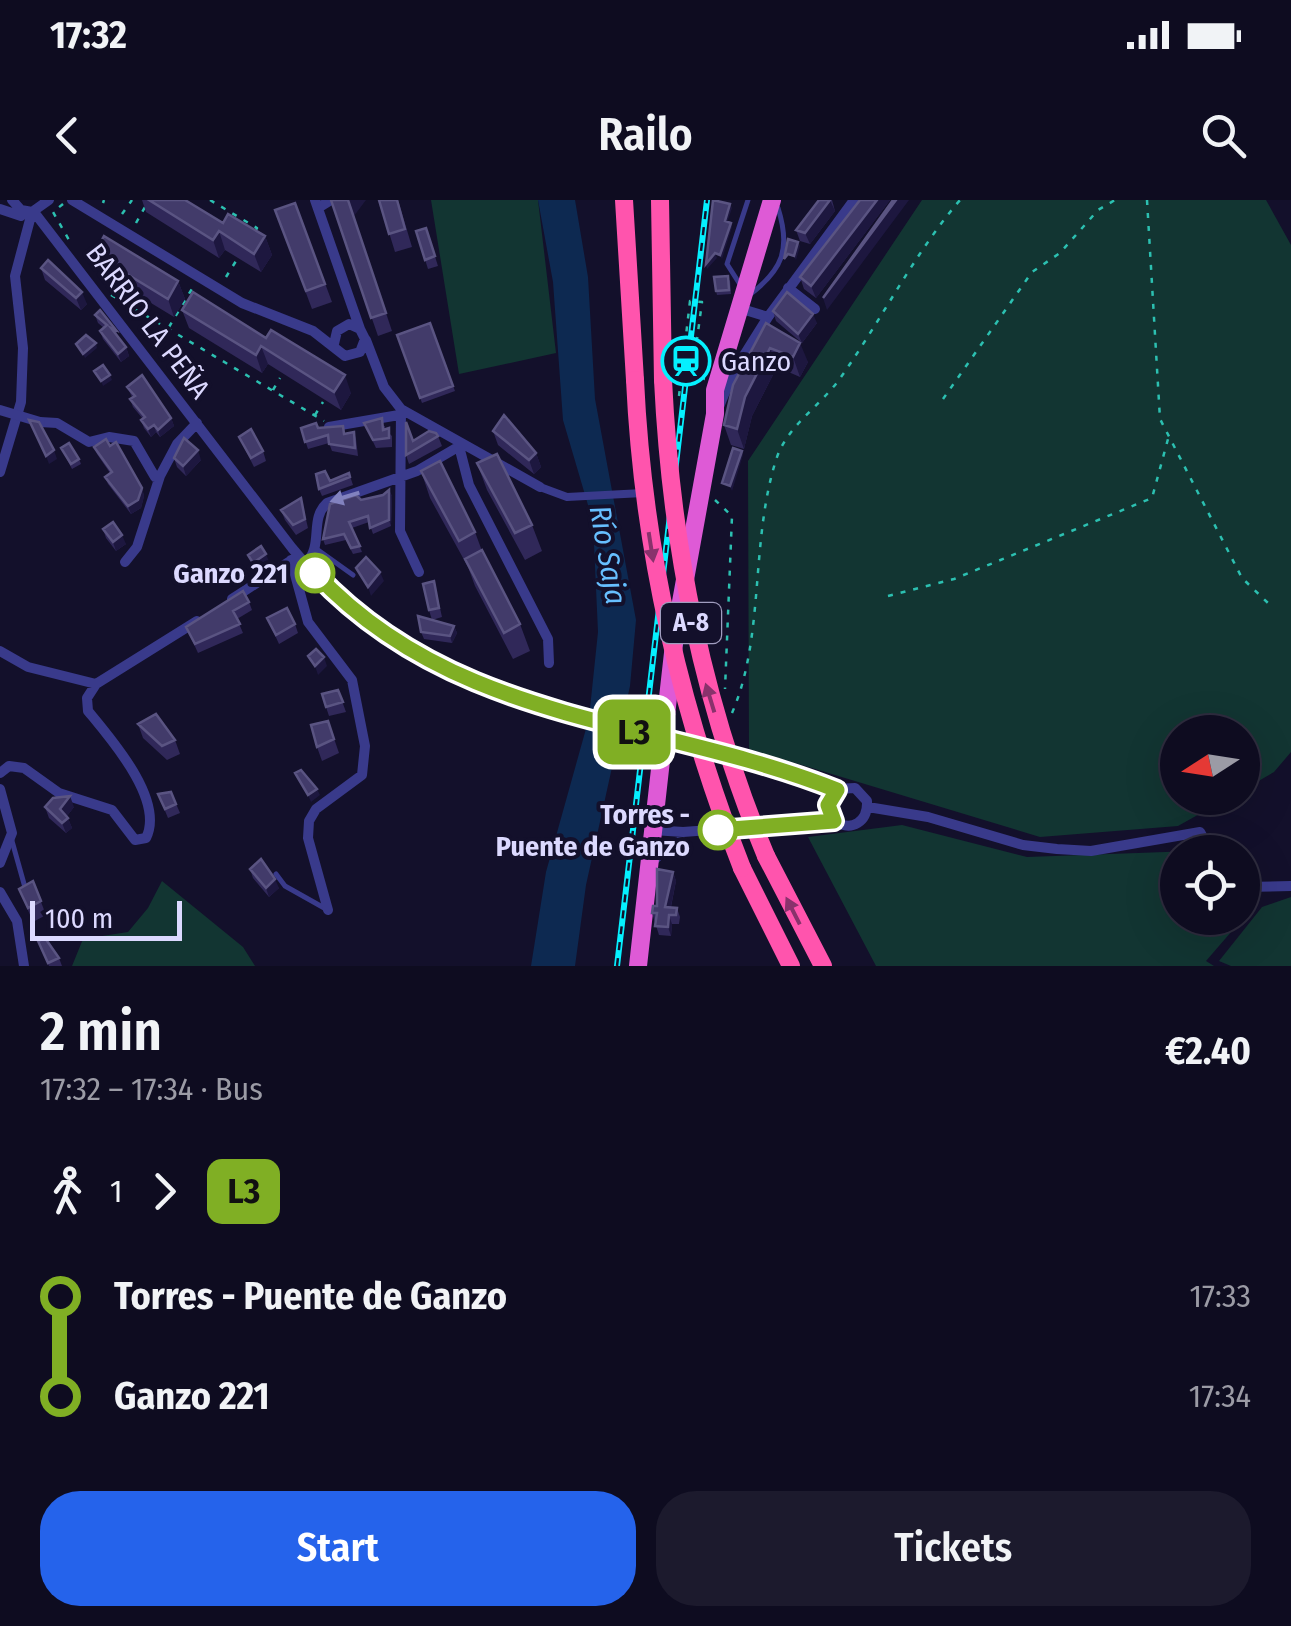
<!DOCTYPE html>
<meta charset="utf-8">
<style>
:root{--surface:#0e0c20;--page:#1c1a2d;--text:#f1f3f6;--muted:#9b9ba5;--line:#2e2c3e;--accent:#2563eb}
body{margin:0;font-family:"Fira Sans Condensed",sans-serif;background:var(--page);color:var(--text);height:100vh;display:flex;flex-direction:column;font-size:38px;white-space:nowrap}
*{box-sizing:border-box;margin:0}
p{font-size:32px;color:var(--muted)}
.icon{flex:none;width:55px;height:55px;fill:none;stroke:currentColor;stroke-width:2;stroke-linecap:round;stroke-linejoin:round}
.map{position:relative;height:766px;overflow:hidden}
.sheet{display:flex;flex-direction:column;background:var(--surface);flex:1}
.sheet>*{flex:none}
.badge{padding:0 20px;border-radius:15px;font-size:35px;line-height:65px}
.needle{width:65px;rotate:258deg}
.controls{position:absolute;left:1160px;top:515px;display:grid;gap:20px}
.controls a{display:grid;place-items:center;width:100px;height:100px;border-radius:50%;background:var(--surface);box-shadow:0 10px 40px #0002,0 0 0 2px var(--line);font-size:50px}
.scale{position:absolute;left:30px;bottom:25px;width:152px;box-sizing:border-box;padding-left:10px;border:5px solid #dcd9ff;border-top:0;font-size:28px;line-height:35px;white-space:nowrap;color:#dcd9ff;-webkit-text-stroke:8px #13102b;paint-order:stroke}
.map>.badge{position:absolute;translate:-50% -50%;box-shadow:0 0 0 5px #fff}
.legs{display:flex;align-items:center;gap:15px;height:110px;padding:0 40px;font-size:32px}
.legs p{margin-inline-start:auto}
.summary{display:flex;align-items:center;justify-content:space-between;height:170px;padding:0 40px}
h1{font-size:55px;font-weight:600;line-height:75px}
.action{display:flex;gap:20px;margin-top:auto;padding:20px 40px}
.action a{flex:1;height:115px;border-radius:40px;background:var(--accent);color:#fff;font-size:40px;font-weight:600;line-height:115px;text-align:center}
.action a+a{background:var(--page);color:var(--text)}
ul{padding:0 40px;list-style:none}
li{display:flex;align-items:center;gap:35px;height:100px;font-size:38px}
li i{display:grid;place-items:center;width:15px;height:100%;margin:0 12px;background:currentColor}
li i::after{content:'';width:25px;height:25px;margin:-12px;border:8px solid;border-radius:50%;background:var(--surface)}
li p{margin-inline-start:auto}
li:first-child i{background:linear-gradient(#0000 50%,currentColor 0)}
li:last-child i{background:linear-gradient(currentColor 50%,#0000 0)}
.status{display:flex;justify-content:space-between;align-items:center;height:70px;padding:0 50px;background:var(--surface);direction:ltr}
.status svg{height:28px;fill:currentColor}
header{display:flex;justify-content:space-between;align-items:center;height:130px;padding:0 40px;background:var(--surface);font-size:45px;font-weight:600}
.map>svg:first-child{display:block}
.green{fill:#123532}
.water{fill:#0d2951}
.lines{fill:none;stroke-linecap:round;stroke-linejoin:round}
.path{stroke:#2cc0b1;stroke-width:2.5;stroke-dasharray:5 8;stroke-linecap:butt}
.service{stroke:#393a8b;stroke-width:5}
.pedestrian{stroke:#393a8b;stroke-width:8}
.minor{stroke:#393a8b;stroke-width:10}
.trunk{stroke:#de5ad6;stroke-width:18}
.motorway{stroke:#ff54ad;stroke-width:18}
.rail-casing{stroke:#05f0ff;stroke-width:6}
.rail{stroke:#13102b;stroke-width:2.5;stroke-dasharray:8;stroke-linecap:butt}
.minor-bridge{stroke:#393a8b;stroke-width:10}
.motorway-bridge{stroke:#ff54ad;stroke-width:18}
.wall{fill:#302859}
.shaded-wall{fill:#1d173f}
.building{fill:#423b6a;stroke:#5a5482;stroke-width:2.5}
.oneway{fill:#8282bf}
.oneway2{fill:#89326c}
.line-1-casing{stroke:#fff;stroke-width:22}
.line-1{stroke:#80af24;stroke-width:15}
.stop-1-dot{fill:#fff;stroke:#80af24;stroke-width:5}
.labels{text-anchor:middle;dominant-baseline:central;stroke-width:8;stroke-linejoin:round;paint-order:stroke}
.shield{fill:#13102b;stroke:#a09dbf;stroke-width:2.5}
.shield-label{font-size:25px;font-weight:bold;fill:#dcd9ff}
.street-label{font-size:28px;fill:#dcd9ff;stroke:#13102b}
.poi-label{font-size:28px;fill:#dcd9ff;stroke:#13102b;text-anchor:start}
.stop-label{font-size:28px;font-weight:bold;fill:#dcd9ff;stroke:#13102b;text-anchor:end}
.water-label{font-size:30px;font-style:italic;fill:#67bfff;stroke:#13102b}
</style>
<div class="status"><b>17:32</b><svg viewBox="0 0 49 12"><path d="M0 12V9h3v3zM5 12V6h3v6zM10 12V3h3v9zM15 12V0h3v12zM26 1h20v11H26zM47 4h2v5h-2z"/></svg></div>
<header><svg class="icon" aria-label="back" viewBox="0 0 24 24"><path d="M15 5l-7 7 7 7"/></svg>Railo<svg class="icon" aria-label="search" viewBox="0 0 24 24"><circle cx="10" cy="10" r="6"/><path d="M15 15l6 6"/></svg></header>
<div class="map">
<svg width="1291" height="766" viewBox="0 0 1291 766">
<rect width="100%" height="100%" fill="#13102b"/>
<path class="green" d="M431,0H538L556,153L459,174Z
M922,0H1266L1291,45V552L1274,572L1243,590L1242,532H1178V598H1228L1178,626L1040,637L749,549L748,261Z
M902,625L1027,657L1193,651L1178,652V718H1242L1243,690L1257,702L1206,761L1214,766H876L808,637Z
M162,681L243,747L255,766H72L83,739L128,732L148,708Z
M1291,697V766H1231L1219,761L1262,707Z"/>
<path class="water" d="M538,0H575L588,77L595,199L636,420L630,486L586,685L575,766H531L546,672L589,518L598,432L593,322L563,220L553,82Z"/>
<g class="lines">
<path class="path" d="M210,0L257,28L255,32
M1147,0L1160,219L1242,378L1268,403
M103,3L104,0
M63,4L53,12L69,40
M122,14L132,0
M136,23L145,7
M226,77L236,61
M111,95L324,221
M169,127L193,87
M273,190L280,178
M679,196L690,101L702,102L692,177L705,179
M943,199L1032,72L1060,53L1098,10L1115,0
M315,215L323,202
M715,300L732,316L725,489
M888,396L954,379L1152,298L1168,239
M732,513C765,437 750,342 776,260C787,225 821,206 841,177C882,119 914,54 960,0"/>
<path class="service" d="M741,86L727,64L748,0
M748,96C783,70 791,49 778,8
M318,350L353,375
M12,641L26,691
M276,674L285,686L326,709"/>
<path class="pedestrian" d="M540,287L567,297L643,293"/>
<path class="minor" d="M12,0L21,10L32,12L49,0
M72,0L242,103L313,131L345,156L360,152L365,139L360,129L349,124L337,131L334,144
M315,0L360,129
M318,8L331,0
M0,9L21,16
M34,12L292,348C356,426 441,475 536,505
M788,88L815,109
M742,109L768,117
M366,140L384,187L401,209L540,287
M401,209L400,331L419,372
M718,209L733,173L768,117L854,0
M40,222L57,223L89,242L109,237L134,241L155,277L160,276L177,244L197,223
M329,227L399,215
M460,250L469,285L548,439L549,463
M0,272L21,202L23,148L15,76L32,12
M291,360L308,422L352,480L365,546L362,575L316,609L309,621L308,638L328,710
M125,362L137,347L160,276
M306,363C324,345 309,319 327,303L417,271L463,244
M232,399L298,356
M0,451L28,467L96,484
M0,573L9,566L24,568L59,593L112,610L135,640L146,638C165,600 111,539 88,511L87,498L96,484L197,421
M0,589L12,633L0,663
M868,607L928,617L1023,645L1057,649L1091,651L1200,632L1211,652
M834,621L828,605L837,589
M653,630L683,632L834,621C852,632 868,622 867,601L855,588L837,589L705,550
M652,662L683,632
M1242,687L1291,686
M0,692L17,721L24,766"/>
<path class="trunk" d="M638,766L675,435L715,214V190L772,0"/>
<path class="motorway" d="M624,0L635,180
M660,0L663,180
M766,656L823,766
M742,668L791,766"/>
<g class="rail-casing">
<path id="rail" d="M617,766L707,0"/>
</g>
<use href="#rail" class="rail"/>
<path class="minor-bridge" d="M0,210L40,222
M536,505L704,550"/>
<path class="motorway-bridge" d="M635,180C643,351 680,509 742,668
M663,180C671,346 702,502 766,656"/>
</g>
<path class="wall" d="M142,0H185L223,23L265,36L272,55L261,72L225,50L219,58L146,12Z
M331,0L354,16L392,131L378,136Z
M379,0H398L412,47L395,52Z
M819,0H832L835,11L810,44L800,41L796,30Z
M860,0H890L816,98L804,89L800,77Z
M295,3L332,102L312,109L275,10Z
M426,28L438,66L428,69L416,31Z
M94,54L178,81L185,99L174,117L100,72Z
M41,68L87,104L81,110L45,80Z
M730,80L731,94L717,95L716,91Z
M193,92L351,193L341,210L268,164L262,173L189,128L182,110Z
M773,111L817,123L802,143L776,121Z
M95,115L116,130L118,137L126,147L129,156L121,162L103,139L100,131L104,128L98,123Z
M430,123L455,191L422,203L397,135Z
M766,123L808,162L800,177L777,167L752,216L744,249L731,245L724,225Z
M127,187L171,218L174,226L160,237L156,232L151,237L144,228L141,220L143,219L133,207L130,199L132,197Z
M364,223L385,226V229L392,236V247L376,248Z
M301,228H318L345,233L354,232L356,239L358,256L332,251L329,243L308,249Z
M493,231L536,253L541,267L534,274L498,245Z
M438,236L442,246L409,264L406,255L413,241Z
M239,237L263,251L266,261L254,267Z
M94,247L142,288L144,296L141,308L131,314L108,284L105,277L110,273L97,254Z
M61,248L79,259L81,264L72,269Z
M174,258L201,260L186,276L177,267Z
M477,263L532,325L542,351L525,360L487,290Z
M421,271L475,332L482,351L520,424L530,451L513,459L475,386L468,367L430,298Z
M349,273L353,285L322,296L319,289L330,281Z
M389,290L392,296L391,326L373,334L369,322L352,328L362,352L353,354L346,340L325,345L323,339L361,300L383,295Z
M301,298L308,328L296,335L285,320L281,310Z
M103,329L126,344L116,351L106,338Z
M434,381L442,417L432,420L429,410Z
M249,402L252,410L237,419L243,433L198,453L186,427Z
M267,418L295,424L298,433L279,444Z
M454,426L457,433L452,443L424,439L421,432Z
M338,490L346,512L329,516L326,507Z
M328,521L339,553L322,561L317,547Z
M138,524L175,540L180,554L167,560L143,538Z
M171,592L180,613L168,618L158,594Z
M45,607H74L67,616L72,628L66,633L49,618Z
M250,669L279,688L269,697L253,678Z
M673,672L676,681L671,707L677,708L680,717L679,724H672L671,736L659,735L652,713L657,706Z
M33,681L46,715L33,722L19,689Z
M38,741L59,758L62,766H49Z"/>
<path class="shaded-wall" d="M348,0H366L354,16L392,131Z
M830,0L835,11L810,44L805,33Z
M877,0H890L816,98L811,86Z
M896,0H909L827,110L823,98Z
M730,4L732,8L726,26L725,21Z
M731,23L732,27L722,59L720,55Z
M219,31L225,50L219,58L213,40Z
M265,36L272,55L261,72L254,54Z
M798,42L800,46L796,60L794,56Z
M715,53L717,58L707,69L706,64Z
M178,81L185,99L174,117L168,99Z
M82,92L87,104L81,110L76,98Z
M813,114L817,123L802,143L798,134Z
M96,143L97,148L85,158L83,154Z
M800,143L808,162L800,177L793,157Z
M261,146L268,164L262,173L256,155Z
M126,147L129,156L121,162L118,154Z
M770,148L777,167L752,216L744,249L737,229L745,197Z
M110,175L112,180L103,186L101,181Z
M345,175L351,193L341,210L334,192Z
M171,218L174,226L160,237L158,230Z
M154,225L156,232L151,237L148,229Z
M54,250L57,259L49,264L46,256Z
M198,250L201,260L186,276L183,266Z
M742,251L743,255L732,291L730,286Z
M536,253L541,267L534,274L529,260Z
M142,288L144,296L141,308L131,314L128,306Z
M389,290L392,296L391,326L389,320Z
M122,335L126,344L116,351L113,342Z
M266,354L270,364L256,372L253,363Z
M380,372L384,381L371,396L368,387Z
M454,426L457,433L452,443L450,436Z
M324,457L327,466L318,475L315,466Z
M317,589L320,595L311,602L308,595Z
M70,596L74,607L64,620L60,609Z
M68,618L72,628L66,633L62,623Z
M673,672L676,681L669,715L672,724L671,736L668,727L665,707Z
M275,679L279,688L269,697L266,688Z"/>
<path class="building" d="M149,0H185L223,23L228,14L265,36L254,54L219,31L213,40Z
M331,0H348L386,113L371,118Z
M379,0H397L405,29L389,34Z
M713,0L730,4L725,21L731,23L720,55L715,53L706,64Z
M819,0H830L805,33L796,30Z
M860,0H877L811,86L800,77Z
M893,0H896L823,98Z
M295,3L325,84L306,91L275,10Z
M426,28L435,56L425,60L416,31Z
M104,36L178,81L168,99L94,54Z
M788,39L798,42L794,56L788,54L784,59Z
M48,60L82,92L76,98L41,68Z
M728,76L729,90L716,91L714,77Z
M193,92L266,138L271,130L345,175L334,192L261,146L256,155L182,110Z
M787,92L813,114L798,134L773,111Z
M100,110L116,130L111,128L126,147L118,154L100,131L107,125L95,115Z
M430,123L453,186L420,198L397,135Z
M766,123L800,143L793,157L770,148L745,197L737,229L724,225L733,185Z
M86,135L96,143L83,154L76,144Z
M103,165L110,175L101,181L94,171Z
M142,175L171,218L158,230L154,225L148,229L141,220L145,217L130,199L135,196L127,187Z
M504,215L536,253L529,260L493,231Z
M382,218L383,230L389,228V238L373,240L364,223Z
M29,220L39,222L54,250L46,256Z
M406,222L413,241L429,231L436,233L438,236L406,255Z
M316,223L318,228L343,226L344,234L354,232L355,248L329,244L328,235L305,242L301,228Z
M251,229L263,251L251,258L239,237Z
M184,238L198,250L183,266L174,258Z
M106,239L110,246L116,242L142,288L138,300L128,306L105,277L112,272L94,247Z
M69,243L79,259L71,264L61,248Z
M733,248L742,251L730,286L722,283Z
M497,254L532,325L515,333L477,263Z
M440,261L475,332L459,341L421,271Z
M325,271L330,281L349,273L350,277L319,289L316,274Z
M389,290V320L370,328L368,316L349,322L360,346L351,348L344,334L323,339L330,304L356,295L361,300L383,295Z
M301,298L305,319L293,325L281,310Z
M113,322L122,335L113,342L103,329Z
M261,346L266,354L253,363L248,355Z
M482,350L520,424L504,433L465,359Z
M366,357L380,372L368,387L356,368Z
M434,381L439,408L429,410L423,384Z
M243,391L249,402L233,411L240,424L195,444L186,427Z
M287,408L295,424L276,435L267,418Z
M418,416L454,426L450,436L421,432Z
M316,449L324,457L315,466L308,456Z
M338,490L343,502L326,507L322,494Z
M156,514L175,540L162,546L138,524Z
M328,521L334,539L317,547L311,525Z
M301,570L317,589L308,595L295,573Z
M171,592L176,604L165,609L158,594Z
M70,596L60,609L68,618L62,623L45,607L53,598Z
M261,659L275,679L266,688L250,669Z
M657,669L673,672L665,707L677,708L676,715H669L668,727L655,726L657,713H652L653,706H657Z
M33,681L41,701L28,708L19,689Z
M45,738L59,758L48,763L38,741Z"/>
<defs><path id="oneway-solid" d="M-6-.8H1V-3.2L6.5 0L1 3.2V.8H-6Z" transform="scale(2.5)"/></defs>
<use class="oneway" href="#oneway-solid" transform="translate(345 297) rotate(163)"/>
<g class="oneway2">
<use href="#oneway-solid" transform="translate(651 347) rotate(81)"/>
<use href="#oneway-solid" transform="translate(710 498) rotate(-107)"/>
<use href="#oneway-solid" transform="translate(793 711) rotate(-117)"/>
</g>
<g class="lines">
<g class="line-1-casing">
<path id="line-1" d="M315,373C457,525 656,518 837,590L828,605L834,621L718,630"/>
</g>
<use href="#line-1" class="line-1"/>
</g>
<defs>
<g id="station-ring" transform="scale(2.5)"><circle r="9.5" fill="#13102b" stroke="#05f0ff" stroke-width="1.5"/><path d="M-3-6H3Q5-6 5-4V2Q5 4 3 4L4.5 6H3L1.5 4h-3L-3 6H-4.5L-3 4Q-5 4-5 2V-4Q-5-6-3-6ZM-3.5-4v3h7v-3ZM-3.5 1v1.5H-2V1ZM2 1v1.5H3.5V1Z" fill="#05f0ff"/></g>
</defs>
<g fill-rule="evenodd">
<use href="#station-ring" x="686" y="161"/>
</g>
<g class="stop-1-dot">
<circle cx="315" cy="373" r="18"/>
<circle cx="718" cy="630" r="18"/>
</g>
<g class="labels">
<rect class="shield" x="661" y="403" width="60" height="40" rx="8"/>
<g class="shield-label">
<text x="691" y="423">A-8</text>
</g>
<g class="street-label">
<text transform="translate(148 121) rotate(53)">BARRIO LA PEÑA</text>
</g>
<g class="poi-label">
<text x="721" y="161">Ganzo</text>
</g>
<g class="stop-label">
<text x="288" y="373">Ganzo 221</text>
<text x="690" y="614">Torres -<tspan x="690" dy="32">Puente de Ganzo</tspan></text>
</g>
<g class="water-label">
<text transform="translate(608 355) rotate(80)">Río Saja</text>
</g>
</g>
</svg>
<div class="controls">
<a><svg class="needle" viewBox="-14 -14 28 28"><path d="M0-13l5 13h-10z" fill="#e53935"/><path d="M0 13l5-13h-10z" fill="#9b9ba5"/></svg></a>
<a><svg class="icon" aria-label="locate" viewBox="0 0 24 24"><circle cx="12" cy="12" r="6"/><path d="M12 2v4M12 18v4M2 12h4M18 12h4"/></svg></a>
</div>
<div class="scale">100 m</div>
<b class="badge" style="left:634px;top:532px;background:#80af24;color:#111">L3</b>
</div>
<section class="sheet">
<div class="summary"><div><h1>2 min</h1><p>17:32 – 17:34 · Bus</p></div><b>€2.40</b></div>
<div class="legs"><svg class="icon" aria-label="walk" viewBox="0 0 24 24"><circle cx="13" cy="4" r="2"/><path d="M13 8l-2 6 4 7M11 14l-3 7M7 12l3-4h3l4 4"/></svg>1<svg class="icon" aria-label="forward" viewBox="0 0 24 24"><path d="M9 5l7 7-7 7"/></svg><b class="badge" style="background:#80af24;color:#111">L3</b></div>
<ul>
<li><i style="color:#80af24"></i><b>Torres - Puente de Ganzo</b><p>17:33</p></li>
<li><i style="color:#80af24"></i><b>Ganzo 221</b><p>17:34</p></li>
</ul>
<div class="action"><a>Start</a><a>Tickets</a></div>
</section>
